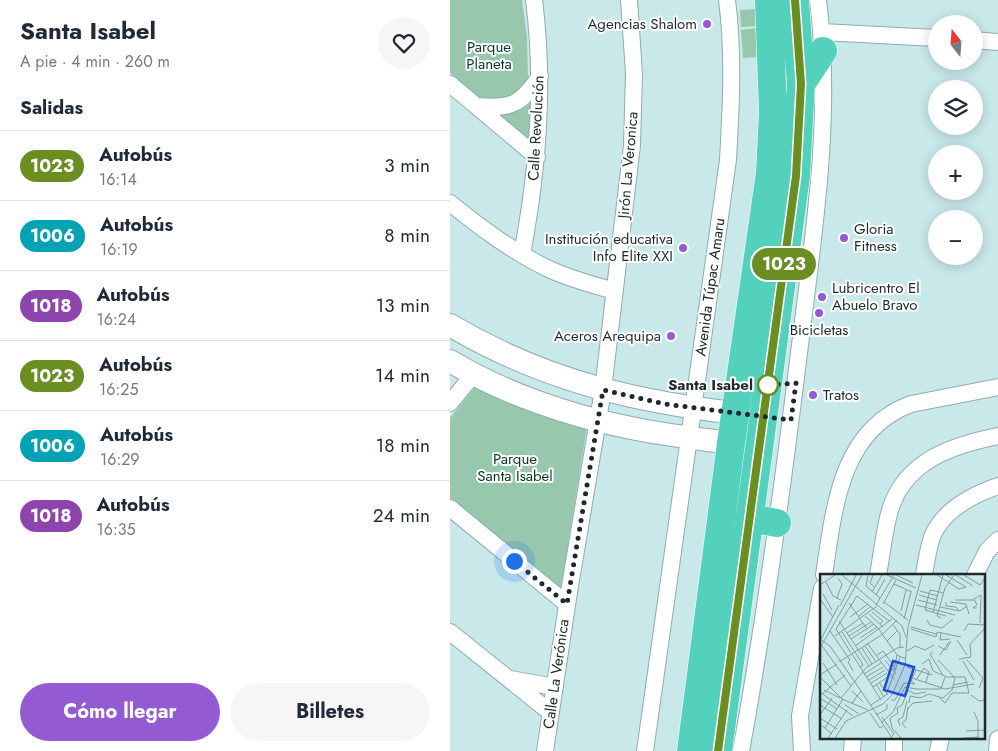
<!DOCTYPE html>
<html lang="es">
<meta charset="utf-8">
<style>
:root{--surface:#fff;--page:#f6f6f7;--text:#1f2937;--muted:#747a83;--line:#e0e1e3;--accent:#935ad2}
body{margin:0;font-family:Jost,sans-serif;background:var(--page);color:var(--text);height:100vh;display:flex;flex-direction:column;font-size:19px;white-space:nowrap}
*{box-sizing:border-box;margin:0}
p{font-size:16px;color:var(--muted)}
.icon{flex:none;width:28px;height:28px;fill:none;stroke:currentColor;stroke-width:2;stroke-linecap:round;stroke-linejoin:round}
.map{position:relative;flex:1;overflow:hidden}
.details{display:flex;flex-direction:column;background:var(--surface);width:450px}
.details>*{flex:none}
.badge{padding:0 10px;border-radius:16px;font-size:18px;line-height:32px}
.needle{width:32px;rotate:343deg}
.fabs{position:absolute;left:478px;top:15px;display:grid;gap:10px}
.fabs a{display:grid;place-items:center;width:55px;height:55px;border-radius:50%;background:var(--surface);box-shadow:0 2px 12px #0003;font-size:25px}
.you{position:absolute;width:25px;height:25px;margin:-12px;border:4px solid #fff;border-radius:50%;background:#1a73e8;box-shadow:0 0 0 8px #1a73e833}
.map>.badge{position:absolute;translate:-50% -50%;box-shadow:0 0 0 2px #fff}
h2{padding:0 20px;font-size:19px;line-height:45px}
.round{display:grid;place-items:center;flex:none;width:52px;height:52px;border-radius:26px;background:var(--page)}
.overview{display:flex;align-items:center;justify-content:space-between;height:85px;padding:0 20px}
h1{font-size:24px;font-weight:700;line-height:38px}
.cta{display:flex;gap:10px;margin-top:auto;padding:10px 20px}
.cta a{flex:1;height:58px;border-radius:30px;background:var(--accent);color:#fff;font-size:20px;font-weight:700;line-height:58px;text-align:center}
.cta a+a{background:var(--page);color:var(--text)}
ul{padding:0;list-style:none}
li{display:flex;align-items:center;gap:15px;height:70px;padding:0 20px;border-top:1px solid var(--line)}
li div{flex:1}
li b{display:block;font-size:19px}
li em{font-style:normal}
li .badge{min-width:55px;font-weight:700;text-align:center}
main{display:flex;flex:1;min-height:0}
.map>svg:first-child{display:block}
.green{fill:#97c7ad}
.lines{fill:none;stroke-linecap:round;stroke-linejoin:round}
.street-casing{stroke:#8eacae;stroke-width:18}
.secondary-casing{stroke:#8eacae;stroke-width:24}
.highway-casing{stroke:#fff;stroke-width:29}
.street{stroke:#fff;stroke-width:16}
.secondary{stroke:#fff;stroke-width:22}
.highway{stroke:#53d1bd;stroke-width:28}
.line-casing{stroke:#fff;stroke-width:11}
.line{stroke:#6b8e23;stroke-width:8}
.walk{stroke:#1d292a;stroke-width:5;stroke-dasharray:0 9}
.poi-dot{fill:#935ad2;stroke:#fff;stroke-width:2}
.stop-dot{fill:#fff;stroke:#6b8e23;stroke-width:2.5}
.labels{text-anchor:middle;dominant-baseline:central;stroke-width:4;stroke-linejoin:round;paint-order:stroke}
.poi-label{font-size:15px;fill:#1d292a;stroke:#fff;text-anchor:end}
.park-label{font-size:15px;fill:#083824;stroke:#fff}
.street-label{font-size:15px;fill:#1d292a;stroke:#fff}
.stop-label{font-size:15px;font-weight:bold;fill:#1d292a;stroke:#fff;text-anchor:end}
.inset-road{fill:none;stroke:#849c9d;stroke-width:1}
.view{fill:#1d4ed8;fill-opacity:0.15;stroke:#1d4ed8;stroke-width:2.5}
.inset-edge{fill:none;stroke:#1d292a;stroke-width:2.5}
</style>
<main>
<section class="details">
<div class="overview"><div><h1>Santa Isabel</h1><p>A pie · 4 min · 260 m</p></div><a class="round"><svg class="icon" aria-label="heart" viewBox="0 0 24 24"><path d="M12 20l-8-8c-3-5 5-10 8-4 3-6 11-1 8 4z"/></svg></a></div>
<h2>Salidas</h2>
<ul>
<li><span class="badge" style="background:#6b8e23;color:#fff">1023</span><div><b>Autobús</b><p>16:14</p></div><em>3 min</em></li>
<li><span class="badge" style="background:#00a3b4;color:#fff">1006</span><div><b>Autobús</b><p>16:19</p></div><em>8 min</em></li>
<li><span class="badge" style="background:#8e44ad;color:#fff">1018</span><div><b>Autobús</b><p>16:24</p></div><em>13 min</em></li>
<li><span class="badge" style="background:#6b8e23;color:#fff">1023</span><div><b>Autobús</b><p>16:25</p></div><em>14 min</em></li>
<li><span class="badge" style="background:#00a3b4;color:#fff">1006</span><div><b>Autobús</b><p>16:29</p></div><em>18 min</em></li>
<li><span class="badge" style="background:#8e44ad;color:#fff">1018</span><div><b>Autobús</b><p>16:35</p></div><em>24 min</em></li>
</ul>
<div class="cta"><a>Cómo llegar</a><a>Billetes</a></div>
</section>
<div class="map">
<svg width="548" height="751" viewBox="0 0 548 751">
<rect width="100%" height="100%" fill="#c9e8ea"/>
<path class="green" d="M0,0H72L77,37L78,81L71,91L56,100L30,98L0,73Z
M306,9L307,26L291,27L290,10Z
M307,28L309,57L293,58L291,30Z
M85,100L84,146L47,115L69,111Z
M27,385L137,426L111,589L0,498V418Z"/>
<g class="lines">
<g class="street-casing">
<path id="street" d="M372,32L486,38
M524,40L548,42
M0,84L87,157
M27,106C61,109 71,105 90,76
M0,203C31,228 63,252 99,269C120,279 143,285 165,291
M72,254C88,170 95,86 84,0
M0,403L23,375
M0,508L117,604
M374,575C384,509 390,430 461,404L548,387
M428,575C432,554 434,531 440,510C455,461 502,445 548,436
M474,575C476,562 478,549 482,537C493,510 522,495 548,486
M525,575L537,551L548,540
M0,632L101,713
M60,679L105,687
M95,751L119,592L153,390L182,145L184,74L179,0
M195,751L278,160C281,107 284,53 277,0
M291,751C316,614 334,475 351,337C365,225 382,112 368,0
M352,751L350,716L372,588
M402,751L403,737
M444,751V737
M488,751L491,737
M547,751L548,739"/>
</g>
<g class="secondary-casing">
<path id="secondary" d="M0,325C96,382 193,404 303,415
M0,361C53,393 120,416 181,428C219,436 259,440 297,445"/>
</g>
<g class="highway-casing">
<path id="highway" d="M351,84L373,51
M299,518L327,523
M241,751L281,443L320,173L323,113L319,0
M268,751L346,176L351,84L345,0"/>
</g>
<use href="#street" class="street"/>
<use href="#secondary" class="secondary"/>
<use href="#highway" class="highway"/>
</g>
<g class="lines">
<g class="line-casing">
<path id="line" d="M268,751L346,176L351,84L345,0"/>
</g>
<use href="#line" class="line"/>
<path class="walk" d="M64,561L117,604L153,390L215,404L341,420L346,383L318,385"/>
</g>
<g class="poi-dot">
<circle cx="257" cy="24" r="5"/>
<circle cx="394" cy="238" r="5"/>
<circle cx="233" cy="248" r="5"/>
<circle cx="372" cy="297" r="5"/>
<circle cx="369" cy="313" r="5"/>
<circle cx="221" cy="336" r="5"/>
<circle cx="363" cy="395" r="5"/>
</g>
<circle class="stop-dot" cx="318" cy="385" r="10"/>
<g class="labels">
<g class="poi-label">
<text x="247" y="24">Agencias Shalom</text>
<text x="404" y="229" text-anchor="start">Gloria<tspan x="404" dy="17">Fitness</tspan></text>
<text x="223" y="239">Institución educativa<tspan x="223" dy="17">Info Elite XXI</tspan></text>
<text x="382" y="288" text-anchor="start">Lubricentro El<tspan x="382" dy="17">Abuelo Bravo</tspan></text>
<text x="369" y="330" text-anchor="middle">Bicicletas</text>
<text x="211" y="336">Aceros Arequipa</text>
<text x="373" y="395" text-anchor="start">Tratos</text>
</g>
<g class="park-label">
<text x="39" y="47">Parque<tspan x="39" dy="17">Planeta</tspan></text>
<text x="65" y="459">Parque<tspan x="65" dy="17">Santa Isabel</tspan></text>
</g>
<g class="street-label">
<text transform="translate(86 128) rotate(-87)">Calle Revolución</text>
<text transform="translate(178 165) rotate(-85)">Jirón La Veronica</text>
<text transform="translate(260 287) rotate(-82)">Avenida Túpac Amaru</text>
<text transform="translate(106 674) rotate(-82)">Calle La Verónica</text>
</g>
<g class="stop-label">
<text x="303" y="385">Santa Isabel</text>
</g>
</g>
<g transform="translate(370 574)">
<rect width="165" height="165" fill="#c9e8ea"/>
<path class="inset-road" d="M22,1L82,52L86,63M48,1L46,12L60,24M53,1L50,9L55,14M67,1L96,14M76,1L93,9M117,1L139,15L146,13M126,1L146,13M136,1L153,12M144,1L160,11L165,4M6,8L13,22L21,26M74,10L92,18M0,11L15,1M100,17L118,22M52,18L62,1M124,19L110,16L105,36L126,42M3,20L12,36M56,21L65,5M99,21L117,26M37,22L69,47M17,24L22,10L18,4M0,25L13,43M98,26L117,31M135,26H154M64,28L88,46M126,28V32L136,33L139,37M130,28L146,30L149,40M29,29L47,55M63,30L76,6M56,31L74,1M96,31L135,41M20,32L36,1M120,33L140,37L147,32M157,34H153L157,31L154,25L161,21L160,49M81,37L86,16M52,38L63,47L60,50M113,39L123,1M49,40L63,53M39,42L51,32M45,42L58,54L77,81L86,85M30,43L48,30M121,44L117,42L125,14L134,1M84,45L91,18M107,46L110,51L122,54L133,45M19,47L49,92M73,51L80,60V73M91,53L116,60M91,55L116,63L117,58L141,63M10,57L30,86L28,88L33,97M144,57L148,50L165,51M22,58L34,77M27,59L43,49M121,59L120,66L130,65M15,62L57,32M29,62L51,48M40,64L57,53M0,65L10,72L54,136M1,65L19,31M31,65L54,50M137,66L147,81M67,67L78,56M47,69L74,105M2,72L31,112M35,72L72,45M45,72L56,88M118,72L126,76L131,67M0,74L42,1M42,74L52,90M87,77L95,72L105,76L114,71M35,78L43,91L40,93M113,78L110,80L123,101M31,79L16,55L37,22M32,80L61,126M57,81L63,77L75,94M120,81L129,68M139,85L151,83L150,70L165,54M65,86L76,100M147,86L163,104L159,114M143,87L154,106M19,88L63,60L77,46M3,89L17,111M102,90L109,85L113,97L127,103H145L149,119H132L125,129L120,124M87,93L112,101M74,96L77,81M44,100L61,89M0,101L17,90M0,103L22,125L48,136M46,103L63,93M92,104L125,115L154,110M49,106L65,96M96,106L104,94L109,98L106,108M59,108L68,121M51,109L67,99M56,110L64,123M133,111L148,108M53,113L69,102M96,115H121L125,103M4,116L20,124M32,117L43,128M0,118L33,142M2,120L25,101M151,121L159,127L165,126M0,124L17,135M21,124L46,94L77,74L84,73M71,126H75L84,109L95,110L91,107L96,96M32,129L41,117M89,129L90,122L100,124L109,120L123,124L132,116L135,104L118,86M0,131L22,145M25,131L39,140M51,131L66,121L80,83M54,136L72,164M87,136L93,129L112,127M154,138L158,147V164M50,139L60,154L63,152M0,141L12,124M56,141L67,135V130M62,143L74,160L71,163M0,144L17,155M61,149L73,138L85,113L96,115M0,150L12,160M80,152L78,146L83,143L87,127M5,154L23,125M86,154L82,149L86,146L88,133M146,157L165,156M8,164L27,136M15,164L26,147L63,130L72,121L85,91L88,53L102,1M81,164L72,154L70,144L78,139L77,134L82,131L88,116L95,120L106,118M143,164L159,163"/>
<path class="view" d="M73,87L94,93L85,122L64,116Z"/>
<rect width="165" height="165" class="inset-edge"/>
</g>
</svg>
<div class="fabs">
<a><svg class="needle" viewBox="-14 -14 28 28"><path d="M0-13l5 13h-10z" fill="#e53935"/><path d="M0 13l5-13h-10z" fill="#747a83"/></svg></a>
<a><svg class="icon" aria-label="layers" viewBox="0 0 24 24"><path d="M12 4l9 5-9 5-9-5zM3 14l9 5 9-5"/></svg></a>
<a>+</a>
<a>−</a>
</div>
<div class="you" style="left:64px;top:561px"></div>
<b class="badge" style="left:334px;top:264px;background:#6b8e23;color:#fff">1023</b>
</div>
</main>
